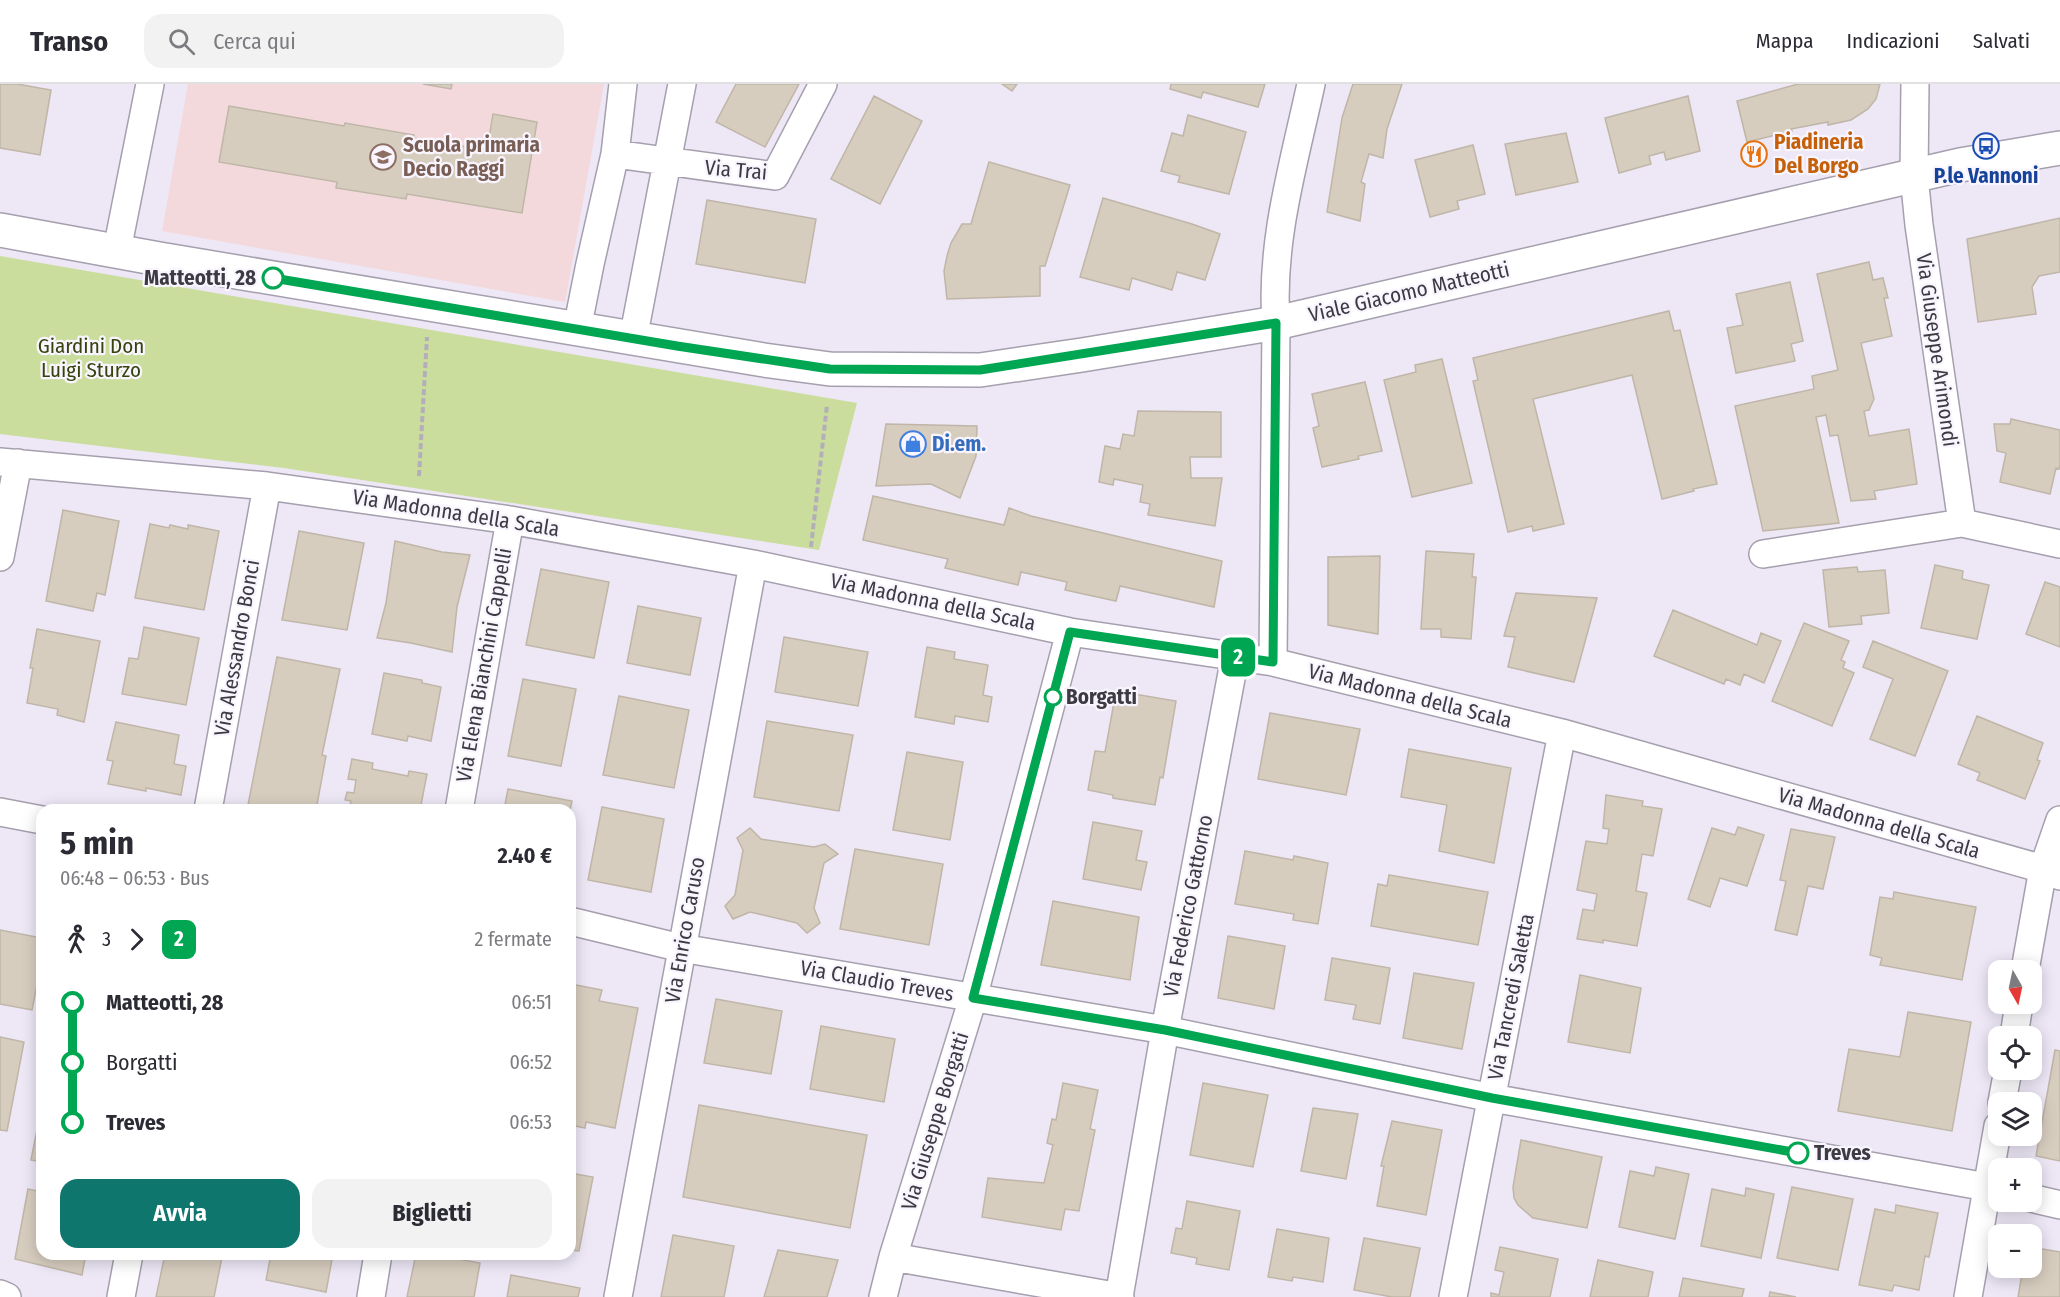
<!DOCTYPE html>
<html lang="it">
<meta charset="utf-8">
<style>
:root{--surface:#fff;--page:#f2f2f3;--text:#2b2b33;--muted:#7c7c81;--line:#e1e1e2;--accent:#0f766e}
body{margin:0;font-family:"Fira Sans Condensed",sans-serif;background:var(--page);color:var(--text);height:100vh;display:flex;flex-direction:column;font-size:22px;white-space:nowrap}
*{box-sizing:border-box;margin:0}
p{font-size:20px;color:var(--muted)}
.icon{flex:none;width:33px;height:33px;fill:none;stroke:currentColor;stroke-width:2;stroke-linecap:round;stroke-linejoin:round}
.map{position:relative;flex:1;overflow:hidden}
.drawer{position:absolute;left:36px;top:720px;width:540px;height:456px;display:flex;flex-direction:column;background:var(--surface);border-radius:18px;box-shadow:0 3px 15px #0003}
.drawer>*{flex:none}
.badge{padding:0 12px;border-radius:9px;font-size:21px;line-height:39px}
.needle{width:39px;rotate:171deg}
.buttons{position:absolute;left:1988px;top:876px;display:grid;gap:12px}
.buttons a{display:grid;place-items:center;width:54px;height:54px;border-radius:12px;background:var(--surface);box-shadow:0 3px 15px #0003;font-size:30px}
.map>.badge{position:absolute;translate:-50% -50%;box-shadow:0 0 0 3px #fff}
.legs{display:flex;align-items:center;gap:9px;height:66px;padding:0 24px;font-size:20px}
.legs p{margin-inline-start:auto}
.overview{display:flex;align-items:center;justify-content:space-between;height:102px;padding:0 24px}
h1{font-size:33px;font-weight:700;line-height:45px}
.primary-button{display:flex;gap:12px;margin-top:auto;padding:12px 24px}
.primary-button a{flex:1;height:69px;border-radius:18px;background:var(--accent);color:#fff;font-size:24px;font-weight:700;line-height:69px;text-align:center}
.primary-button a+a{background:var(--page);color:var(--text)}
ul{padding:0 24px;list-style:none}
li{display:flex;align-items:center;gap:21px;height:60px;font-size:22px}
li i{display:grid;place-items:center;width:9px;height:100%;margin:0 8px;background:currentColor}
li i::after{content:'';width:15px;height:15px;margin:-8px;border:4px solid;border-radius:50%;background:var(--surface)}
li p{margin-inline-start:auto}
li:first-child i{background:linear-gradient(#0000 50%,currentColor 0)}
li:last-child i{background:linear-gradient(currentColor 50%,#0000 0)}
header{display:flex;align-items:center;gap:36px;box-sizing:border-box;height:84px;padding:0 30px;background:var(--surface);border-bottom:2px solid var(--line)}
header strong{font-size:28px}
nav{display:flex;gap:33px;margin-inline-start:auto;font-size:21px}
.search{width:420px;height:54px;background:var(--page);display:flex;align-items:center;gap:15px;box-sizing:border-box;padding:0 21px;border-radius:18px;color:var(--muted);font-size:22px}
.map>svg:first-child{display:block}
.education{fill:#f3d9db}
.green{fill:#cadd9c}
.building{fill:#d7cdbf;stroke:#bfb6a8;stroke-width:1.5}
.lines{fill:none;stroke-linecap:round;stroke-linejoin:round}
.street-casing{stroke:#a59fae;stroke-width:30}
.secondary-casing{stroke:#a59fae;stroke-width:36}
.path{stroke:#b3aeba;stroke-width:4;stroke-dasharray:6 3;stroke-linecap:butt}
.street{stroke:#fff;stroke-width:27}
.secondary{stroke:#fff;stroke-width:33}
.line-1-casing{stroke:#fff;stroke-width:14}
.line-1{stroke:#00a651;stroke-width:9}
.stop-1-dot{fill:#fff;stroke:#00a651;stroke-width:3}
.labels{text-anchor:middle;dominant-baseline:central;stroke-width:4.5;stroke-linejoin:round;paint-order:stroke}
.food-label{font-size:21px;font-weight:bold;fill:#c56008;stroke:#f9f5ff;text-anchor:start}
.education-label{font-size:21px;font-weight:bold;fill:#785e54;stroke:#f9f5ff;text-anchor:start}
.street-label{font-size:21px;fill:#3d3b41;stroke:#f9f5ff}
.transit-label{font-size:21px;font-weight:bold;fill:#164399;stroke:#f9f5ff}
.stop-label{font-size:21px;font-weight:bold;fill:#3d3b41;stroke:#f9f5ff;text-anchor:start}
.park-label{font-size:21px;fill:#37430c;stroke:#f9f5ff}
.shop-label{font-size:21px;font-weight:bold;fill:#366cbe;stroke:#f9f5ff;text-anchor:start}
</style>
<header>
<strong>Transo</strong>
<div class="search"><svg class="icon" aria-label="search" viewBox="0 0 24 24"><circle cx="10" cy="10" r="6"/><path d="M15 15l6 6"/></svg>Cerca qui</div>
<nav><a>Mappa</a><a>Indicazioni</a><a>Salvati</a></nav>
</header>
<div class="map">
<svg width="2060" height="1213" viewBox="0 0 2060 1213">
<rect width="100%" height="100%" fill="#ede7f6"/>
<path class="education" d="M188,0H604L565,218L162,147Z"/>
<path class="green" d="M0,172L857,319L819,466L284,384L0,350Z"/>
<path class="building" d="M0,0H17L51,6L40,71L0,64Z
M423,0H452L451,5Z
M736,0H799L765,63L716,38Z
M1002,0H1017L1012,7Z
M1171,0H1265L1258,23L1203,8L1201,14L1170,5Z
M1353,0H1402L1387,45L1383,74L1369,70L1361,98L1365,100L1360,137L1327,128L1342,34Z
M1798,0H1880L1876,15L1868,25L1851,36L1828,41V38L1791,45L1792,47L1747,58L1737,17Z
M874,12L922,37L880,120L831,95Z
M1688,12L1700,67L1666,76L1664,68L1649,72L1651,80L1619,89L1605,34Z
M229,22L344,42L345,39L414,51L413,54L487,66L493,30L537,38L522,129L407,110L406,115L336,104L337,98L219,78Z
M1188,31L1246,48L1229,110L1178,98L1180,92L1161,87L1172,49L1183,52Z
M1566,49L1578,98L1516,111L1505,60Z
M1473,61L1485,110L1457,117L1459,125L1430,133L1415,76Z
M989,78L1070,101L1045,182H1040V212L947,215L944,187L947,172L951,159L962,140H971Z
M1103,114L1192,140L1220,150L1205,196L1177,188L1172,206L1132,194L1129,206L1080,193Z
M707,116L816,135L805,199L696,180Z
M2060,134V188L2039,192L2032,203L2036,230L1978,238L1967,155Z
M1869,178L1873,196L1883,194L1888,214H1884L1892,252L1861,259L1874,315L1869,326L1864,327L1869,352L1909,345L1917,400L1874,407L1876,415L1851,417L1838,351L1830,352L1826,331L1816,333L1839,439L1763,447L1735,322L1814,305L1812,292L1838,286L1817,190Z
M1790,198L1803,257L1791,260L1795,277L1736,289L1727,244L1743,241L1736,210Z
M1669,227L1674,247L1680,246L1717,400L1693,405L1694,407L1662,415L1632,291L1533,315L1564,440L1533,447L1532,442L1508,448L1473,297L1478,296L1473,274Z
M1442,275L1472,399L1412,413L1384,296L1416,288L1415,281Z
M1365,298L1382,367L1358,372L1359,375L1322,383L1313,344L1319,342L1312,310Z
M1138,327L1221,328V373H1190L1191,394H1222L1215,442L1148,431L1150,420L1140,418L1143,401L1114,395L1113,401L1099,398L1105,362L1120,365L1123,350L1134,352Z
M2011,335L2060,346V381L2059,385L2056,384L2050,410L2000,398L2006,369L1997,367L1994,340H2010Z
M886,340L977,342L976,372L960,414L931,400L876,402Z
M873,412L1004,441L1009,424L1031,432L1222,477L1214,523L1120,502L1116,517L1065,506L1067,498L1021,488L1018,501L945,484L948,475L863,456Z
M63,426L119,437L105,511L97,509L93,527L46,517Z
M150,440L169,444L170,441L188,445V441L219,447L204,526L135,514Z
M299,447L364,459L347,546L282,536Z
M395,457L442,468L470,471L457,523L452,568L411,559L377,554L386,519Z
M1426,467L1474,470L1472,493H1476L1471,555L1441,553V545H1421Z
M1380,472L1378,550L1328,541V473Z
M1935,481L1963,487L1962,495L1989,501L1977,555L1921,544Z
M1857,483L1858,488L1885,486L1889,529L1861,532L1862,540L1829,543L1823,486Z
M541,485L609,498L594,574L526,561Z
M2045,498L2060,503V563L2026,550Z
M1516,509L1597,514L1574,598L1508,583L1515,553L1504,552Z
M638,522L701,534L690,591L627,579Z
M1673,526L1757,561L1761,549L1781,557L1764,599L1744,590L1740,601L1726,595L1724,600L1654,572Z
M1804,539L1849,557L1841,576L1845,578L1843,584L1854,589L1832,642L1772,617Z
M144,543L199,554L186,621L122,610L129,574L138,575Z
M37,545L100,557L84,638L57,631L58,625L27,619L33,584H30Z
M784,553L868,568L858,622L775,608Z
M1873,557L1948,587L1915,672L1870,655L1893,595L1863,583Z
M927,563L955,568L954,575L988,581L983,611L992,613L988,638L955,632L954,640L915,633Z
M277,573L340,585L322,671L326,672L316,726H247Z
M384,589L422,596V599L441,603L431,657L408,652L407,657L372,650Z
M523,595L576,605L561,682L508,672Z
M1116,607L1176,617L1163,694L1160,693L1155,721L1113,714V711L1088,706L1095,667L1105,668Z
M619,612L689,626L674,704L603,691Z
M1270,629L1360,645L1346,711L1258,695Z
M1977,632L2043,659L2037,676L2040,677L2025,715L1977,696L1980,689L1958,680Z
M767,637L853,651L839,727L754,713Z
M116,638L179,651L174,680L186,682L181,711L146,704V707L108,700L113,677L107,676Z
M1409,665L1511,684L1494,779L1439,767L1447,721L1401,713Z
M907,668L963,678L950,756L893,746Z
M352,675L373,679L372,685L408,692L409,687L427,690L420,726H349L351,717L345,716L347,708L354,709L356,696L348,695Z
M508,705L572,717L570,727L504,726Z
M1606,711L1643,717L1642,722L1662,725L1653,772L1642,770L1636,807L1647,809L1637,862L1603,856V859L1577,855L1583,825L1594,827L1597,810L1577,806L1586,757L1607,760L1609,745L1603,744Z
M602,723L664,735L651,808L588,796Z
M1093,738L1142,747L1136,776L1147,778L1141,806L1083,795Z
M1738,743L1764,751L1747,802L1720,794L1710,823L1688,815L1712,744L1735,751Z
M750,744L761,755L814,763L825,760L838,770L824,779L814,824L820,839L807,849L797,839L750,828L733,835L725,822L735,811L743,766L737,754Z
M1791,745L1835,753L1823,805L1808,802L1797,851L1775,846L1786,797L1780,796Z
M855,765L943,780L929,861L840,845Z
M1245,767L1293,776L1294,772L1328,779L1318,840L1293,836L1294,830L1235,820Z
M1389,791L1488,808L1478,861L1371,842L1378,800L1387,802Z
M1894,808L1976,823L1962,896L1880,881L1882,874L1870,871L1880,813L1893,815Z
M1053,817L1139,833L1130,896L1041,881Z
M0,846L42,854V876L32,926L0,920Z
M1228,852L1285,862L1274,925L1218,914Z
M1332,874L1390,884L1380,940L1353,935L1356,921L1325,916Z
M1414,889L1474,899L1462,965L1403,954Z
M1580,891L1641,904L1630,969L1568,958Z
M571,900L602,906L599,917L638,924L615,1044L586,1038L585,1044L570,1041Z
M716,915L782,927L771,990L704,979Z
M1908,928L1971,938L1952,1047L1838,1027L1849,965L1900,973Z
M821,942L895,955L884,1018L810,1005Z
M0,953L24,958L7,1047L0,1046Z
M2055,966L2060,967V1077L2036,1072Z
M1063,999L1098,1006L1090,1045L1095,1046L1079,1127L1065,1125L1061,1146L982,1133L988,1094L1044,1099L1053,1061L1047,1059L1052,1035L1056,1036Z
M1203,999L1268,1011L1253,1083L1190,1071Z
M42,1021V1078L31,1076Z
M699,1021L867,1051L850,1144L683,1113Z
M1313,1024L1358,1030L1346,1095L1301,1087Z
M1392,1037L1442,1046L1426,1131L1377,1122L1384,1082H1381Z
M1521,1056L1602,1073L1587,1144L1533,1134L1518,1121L1514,1114L1513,1103Z
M1656,1083L1689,1090L1675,1155L1619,1143L1630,1087L1654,1092Z
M570,1089L593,1093L579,1167L570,1166Z
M1792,1103L1853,1115L1838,1186L1777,1174Z
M1746,1104L1774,1110L1761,1174L1701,1162L1712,1105L1745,1112Z
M28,1105L42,1108V1170H86L82,1191L15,1175Z
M1187,1117L1240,1127L1229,1186L1196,1180L1197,1174L1171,1169L1176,1144L1182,1145Z
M1896,1121L1938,1129L1929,1173L1925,1172L1919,1206L1894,1201L1892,1207L1859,1201L1875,1125L1895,1129Z
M1277,1145L1329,1154L1323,1198L1293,1193L1292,1197L1268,1193Z
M673,1151L734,1162L724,1213H661Z
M1364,1154L1420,1164L1410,1213H1392L1354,1206Z
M1500,1163L1558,1175L1550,1213H1491V1209L1499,1211L1504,1188L1495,1186Z
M2031,1163L2060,1168V1213H2018L2023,1184H2031Z
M778,1166L838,1176L827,1213H764Z
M165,1170H205L222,1173L214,1213H156Z
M271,1170H333L326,1208L266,1196Z
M416,1170H431L480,1179L474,1213H407Z
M1598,1176L1653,1188L1648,1213H1590Z
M511,1191L580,1204L578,1213H507Z
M1683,1194L1744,1205L1742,1213H1679Z
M1770,1208L1796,1213H1769Z"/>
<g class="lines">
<g class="street-casing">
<path id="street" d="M1915,0L1914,92L1919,141L1962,439
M615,70L775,92L823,0
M117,166L150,0
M577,245L590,180L615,70L623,0
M633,255L682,0
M0,378L267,402L510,436L753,480L1070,548L1273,578L1562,649L2043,785L2060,792
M1763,470L1962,439L2060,460
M0,473L18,379
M1273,578L1276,239C1270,158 1294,79 1311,0
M208,726L267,402
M459,726L510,436
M0,728L42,736
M570,837L681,864L1165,946L1492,1014L1998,1105
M2025,886L2043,785L2060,736
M2014,952L2019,920
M2002,1018L2008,986
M2031,1114L2060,1121
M893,1173L1120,1213
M0,1210L7,1213
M121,1213L129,1170
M371,1213L378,1170
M618,1213L753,480
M883,1213L893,1173L973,914L1070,548
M1119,1213L1165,946L1235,573
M1453,1213L1562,649
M1968,1213L1998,1042"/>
</g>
<g class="secondary-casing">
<path id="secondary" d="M0,146L159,175L764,276L830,285L980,286L1082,271L1276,239L1960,81L2060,64"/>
</g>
<path class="path" d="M419,392L427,253
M811,463L827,321"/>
<use href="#street" class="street"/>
<use href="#secondary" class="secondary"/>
</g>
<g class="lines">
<g class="line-1-casing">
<path id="line-1" d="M273,194L677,262L830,285L980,286L1276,239L1273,578L1070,548L973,914L1165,946L1492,1014L1798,1069"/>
</g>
<use href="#line-1" class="line-1"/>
</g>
<defs>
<g id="bus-ring" transform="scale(1.35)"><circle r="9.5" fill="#f9f5ff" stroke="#1a4fb4" stroke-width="1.5"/><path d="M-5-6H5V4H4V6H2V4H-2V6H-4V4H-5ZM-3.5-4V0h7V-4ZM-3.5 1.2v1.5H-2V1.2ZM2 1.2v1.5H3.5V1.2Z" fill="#1a4fb4"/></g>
<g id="restaurant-ring" transform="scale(1.35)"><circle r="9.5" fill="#f9f5ff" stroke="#e8710a" stroke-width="1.5"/><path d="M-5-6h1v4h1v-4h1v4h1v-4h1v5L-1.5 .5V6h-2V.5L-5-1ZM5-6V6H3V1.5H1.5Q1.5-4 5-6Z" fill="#e8710a"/></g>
<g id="school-ring" transform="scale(1.35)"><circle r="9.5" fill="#f9f5ff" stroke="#8d6e63" stroke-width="1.5"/><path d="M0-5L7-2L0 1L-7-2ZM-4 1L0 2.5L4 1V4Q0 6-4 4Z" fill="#8d6e63"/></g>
<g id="shop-ring" transform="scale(1.35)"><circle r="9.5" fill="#f9f5ff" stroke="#3f7fe0" stroke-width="1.5"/><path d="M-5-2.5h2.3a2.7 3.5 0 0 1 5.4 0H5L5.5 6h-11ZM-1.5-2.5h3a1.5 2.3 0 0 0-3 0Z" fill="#3f7fe0"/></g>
</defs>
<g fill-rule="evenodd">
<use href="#bus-ring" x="1986" y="62"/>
<use href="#restaurant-ring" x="1754" y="70"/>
<use href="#school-ring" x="383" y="73"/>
<use href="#shop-ring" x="913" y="360"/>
</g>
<g class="stop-1-dot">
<circle cx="273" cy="194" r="10"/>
<circle cx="1053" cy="613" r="8"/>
<circle cx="1798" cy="1069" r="10"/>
</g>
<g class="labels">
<g class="food-label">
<text x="1774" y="58">Piadineria<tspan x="1774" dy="24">Del Borgo</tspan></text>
</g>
<g class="education-label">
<text x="403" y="61">Scuola primaria<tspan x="403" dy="24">Decio Raggi</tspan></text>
</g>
<g class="street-label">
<text transform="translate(736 86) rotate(5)">Via Trai</text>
<text transform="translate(1409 208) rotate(-13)">Viale Giacomo Matteotti</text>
<text transform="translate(1937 266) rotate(82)">Via Giuseppe Arimondi</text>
<text transform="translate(456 429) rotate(9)">Via Madonna della Scala</text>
<text transform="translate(933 518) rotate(12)">Via Madonna della Scala</text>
<text transform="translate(237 564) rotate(-80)">Via Alessandro Bonci</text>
<text transform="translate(484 581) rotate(-80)">Via Elena Bianchini Cappelli</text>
<text transform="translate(1410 612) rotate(14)">Via Madonna della Scala</text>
<text transform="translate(1879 739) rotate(16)">Via Madonna della Scala</text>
<text transform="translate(1188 822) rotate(-79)">Via Federico Gattorno</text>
<text transform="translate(685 846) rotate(-80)">Via Enrico Caruso</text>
<text transform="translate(877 897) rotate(10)">Via Claudio Treves</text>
<text transform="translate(1511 913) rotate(-79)">Via Tancredi Saletta</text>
<text transform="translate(935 1037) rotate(-73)">Via Giuseppe Borgatti</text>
</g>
<g class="transit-label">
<text x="1986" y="92">P.le Vannoni</text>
</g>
<g class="stop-label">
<text x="256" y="194" text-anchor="end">Matteotti, 28</text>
<text x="1066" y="613">Borgatti</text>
<text x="1814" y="1069">Treves</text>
</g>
<g class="park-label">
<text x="91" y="262">Giardini Don<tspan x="91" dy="24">Luigi Sturzo</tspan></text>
</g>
<g class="shop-label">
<text x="932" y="360">Di.em.</text>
</g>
</g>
</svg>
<div class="buttons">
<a><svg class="needle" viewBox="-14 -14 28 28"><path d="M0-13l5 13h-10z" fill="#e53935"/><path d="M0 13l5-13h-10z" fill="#7c7c81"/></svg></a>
<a><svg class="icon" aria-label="locate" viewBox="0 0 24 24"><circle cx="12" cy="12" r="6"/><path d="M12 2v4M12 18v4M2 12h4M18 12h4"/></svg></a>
<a><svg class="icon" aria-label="layers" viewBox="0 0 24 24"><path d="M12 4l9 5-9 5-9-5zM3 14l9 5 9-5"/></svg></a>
<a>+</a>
<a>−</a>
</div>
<b class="badge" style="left:1238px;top:573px;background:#00a651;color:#fff">2</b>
<section class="drawer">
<div class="overview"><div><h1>5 min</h1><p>06:48 – 06:53 · Bus</p></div><b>2.40 €</b></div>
<div class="legs"><svg class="icon" aria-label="walk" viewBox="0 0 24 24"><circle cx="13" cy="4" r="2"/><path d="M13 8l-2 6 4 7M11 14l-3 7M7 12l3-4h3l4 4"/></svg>3<svg class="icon" aria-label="forward" viewBox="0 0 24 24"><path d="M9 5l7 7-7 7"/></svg><b class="badge" style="background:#00a651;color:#fff">2</b><p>2 fermate</p></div>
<ul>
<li><i style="color:#00a651"></i><b>Matteotti, 28</b><p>06:51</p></li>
<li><i style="color:#00a651"></i><span>Borgatti</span><p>06:52</p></li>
<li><i style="color:#00a651"></i><b>Treves</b><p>06:53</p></li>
</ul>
<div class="primary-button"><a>Avvia</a><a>Biglietti</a></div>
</section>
</div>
